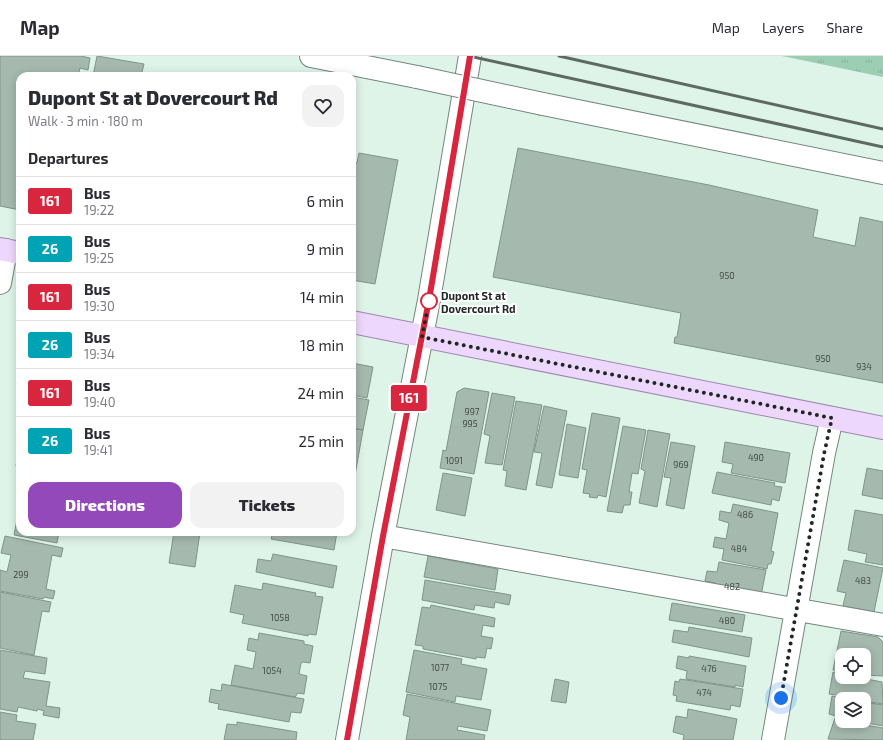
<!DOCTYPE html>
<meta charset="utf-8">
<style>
:root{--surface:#fff;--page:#f2f2f3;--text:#2b2b33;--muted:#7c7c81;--line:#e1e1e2;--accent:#9449bb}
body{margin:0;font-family:"Exo 2",sans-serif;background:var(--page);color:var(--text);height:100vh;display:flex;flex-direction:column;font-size:15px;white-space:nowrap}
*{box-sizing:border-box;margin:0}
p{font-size:13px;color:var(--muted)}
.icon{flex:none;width:22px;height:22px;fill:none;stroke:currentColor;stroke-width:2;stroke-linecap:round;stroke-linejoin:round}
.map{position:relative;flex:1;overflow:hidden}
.sheet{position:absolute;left:16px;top:16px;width:340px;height:464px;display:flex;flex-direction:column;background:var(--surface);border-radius:12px;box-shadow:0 2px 10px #0003}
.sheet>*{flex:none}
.badge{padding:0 8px;border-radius:3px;font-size:14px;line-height:26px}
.fabs{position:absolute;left:835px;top:592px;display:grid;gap:8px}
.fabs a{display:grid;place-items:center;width:36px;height:36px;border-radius:8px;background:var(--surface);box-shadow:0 2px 10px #0003;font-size:20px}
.you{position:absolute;width:20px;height:20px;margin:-10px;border:3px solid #fff;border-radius:50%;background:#1a73e8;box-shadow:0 0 0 6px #1a73e833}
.map>.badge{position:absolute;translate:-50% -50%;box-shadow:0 0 0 2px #fff}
h2{padding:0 12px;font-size:15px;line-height:36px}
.round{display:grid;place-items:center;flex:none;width:42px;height:42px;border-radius:12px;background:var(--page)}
.headline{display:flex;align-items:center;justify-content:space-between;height:68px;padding:0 12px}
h1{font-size:19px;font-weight:800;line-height:30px}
.action{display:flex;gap:8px;margin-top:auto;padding:8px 12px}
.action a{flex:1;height:46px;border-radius:12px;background:var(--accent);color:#fff;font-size:16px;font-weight:800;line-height:46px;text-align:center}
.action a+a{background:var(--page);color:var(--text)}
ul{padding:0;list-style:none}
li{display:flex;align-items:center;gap:12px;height:48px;padding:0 12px;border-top:1px solid var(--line)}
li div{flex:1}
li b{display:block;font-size:15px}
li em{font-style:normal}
li .badge{min-width:44px;font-weight:700;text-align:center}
header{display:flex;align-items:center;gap:24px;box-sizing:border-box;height:56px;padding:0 20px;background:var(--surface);border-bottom:1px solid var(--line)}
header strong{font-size:19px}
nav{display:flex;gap:22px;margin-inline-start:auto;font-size:14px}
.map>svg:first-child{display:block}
.park{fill:url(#park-tufts)}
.building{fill:#a5b9ae;stroke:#809489}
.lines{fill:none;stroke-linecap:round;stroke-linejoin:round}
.minor-casing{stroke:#74877d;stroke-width:24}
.major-casing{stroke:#9e88af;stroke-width:24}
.minor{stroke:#fff;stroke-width:22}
.major{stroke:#eed7fc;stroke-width:22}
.rail{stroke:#5d6963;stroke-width:3}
.minor-bridge-casing{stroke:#74877d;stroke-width:24;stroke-linecap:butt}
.minor-bridge{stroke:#fff;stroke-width:22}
.line-casing{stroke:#fff;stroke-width:9}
.line{stroke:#d7263d;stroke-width:6}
.walk{stroke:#1f2723;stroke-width:4;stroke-dasharray:0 7.2}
.stop-dot{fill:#fff;stroke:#d7263d;stroke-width:2}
.labels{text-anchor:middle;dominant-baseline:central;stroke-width:4;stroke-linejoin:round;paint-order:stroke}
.number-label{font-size:9px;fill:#404c46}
.stop-label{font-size:11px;font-weight:bold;fill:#1f2723;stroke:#fff;text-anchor:start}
</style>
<header>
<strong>Map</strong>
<nav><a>Map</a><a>Layers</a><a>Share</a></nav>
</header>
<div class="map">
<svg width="883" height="684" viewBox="0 0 883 684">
<defs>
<pattern id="park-tufts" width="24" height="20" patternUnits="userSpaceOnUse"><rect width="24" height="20" fill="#9cceb4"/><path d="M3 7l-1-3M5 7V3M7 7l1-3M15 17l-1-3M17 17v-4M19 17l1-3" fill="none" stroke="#86b19a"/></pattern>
</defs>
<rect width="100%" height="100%" fill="#dff4e9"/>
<path class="park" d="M782,0H883V21Z"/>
<path class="building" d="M0,0H81L90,2L88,14L80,12L78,20H20V154L0,150Z
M97,0L144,8L141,20H93Z
M518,92L709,129L818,154L813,181L855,190L860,161L883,166V327L674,287L675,281H677L681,257L493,221Z
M359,97L398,104L375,228L352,224V106L357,107Z
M352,307L373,311L367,342L352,339Z
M464,332L489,336L474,418L440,412L443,394L446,395L457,336Z
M492,337L515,341L502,409L485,407L490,380L484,378Z
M352,341L369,344L363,374L352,372Z
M516,345L542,349L526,434L505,430L507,415L503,414Z
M544,350L567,355L552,432L536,429L542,397L534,396Z
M592,357L620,362L606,441L598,439L597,442L589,441L590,438L583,437L587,414L582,413Z
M20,360V377H17Z
M567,368L586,372L578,422L559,419Z
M623,370L646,374L638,418L632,417L629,436H632L630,449H624L622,457L607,455Z
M352,372L363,374L355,419L352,418Z
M648,374L670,378L657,451L639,447L645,415L641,413Z
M671,386L695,390L684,453L666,449L671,422L664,421Z
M725,386L790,397L785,427L731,417L733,408L722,406Z
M18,398L20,399V411L16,410Z
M867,412L883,415V443L862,439Z
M717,416L775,427L774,430L782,431L779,445L772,443L771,449L712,437Z
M443,417L472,422L465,460L436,454Z
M733,448L778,457L771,495L774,496L771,508H768L767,513L722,504L724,493L713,491L715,481L726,483L729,467L719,464L720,455L731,457Z
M19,453L20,476H59L57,487L14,479Z
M855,454L883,459V509L865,506L867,498L848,494Z
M174,476H200L195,511L169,507Z
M273,476H337L334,494L271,483Z
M5,480L63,492L61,501L52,499L46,533L55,535L53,543L44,541L43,543L0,535V514L7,516L11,499L1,497Z
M273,498L337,510L333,532L256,516L258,503L271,505Z
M428,500L498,513L495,534L424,521Z
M844,504L883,512L874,556L843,550L846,537L837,535Z
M719,506L766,514L760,545L714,536L715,527L705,525L707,515L717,516Z
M425,524L511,539L509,549L495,546L494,552L475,549L474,554L422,544Z
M263,527L316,537L315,540L323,541L316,579L308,578V580L242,567L244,559L230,556L235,529L262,534Z
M0,536L51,546L49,556L42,555L34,599L0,592Z
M672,547L745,559L742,576L669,564Z
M431,549L495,562L494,571L483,569L481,580L493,582L491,593L487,592L485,602L476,601V603L423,593V590L415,589L422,551L430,552Z
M689,571L752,582L749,601L672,586L674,574L688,576Z
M841,575L878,581L883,586V620L864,619V599H842V615L833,614Z
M259,577L304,585V588L313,590L310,607L303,606L301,607L299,618L307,620L304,638L298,637L295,641L231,629L235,609L253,613L256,596L247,594L249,582L258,584Z
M0,594L47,602L45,618L25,615L23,622L50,626L46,650L60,652L59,662L43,659L44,655L38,653L37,655L18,651L17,656L0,653Z
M414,594L462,603L461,608L487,613L481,644L456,640L455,646L406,636Z
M678,600L689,602V600L746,610L743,631L735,629V631L686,623L687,615L676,612Z
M833,616L842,618V621H857L882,626L883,648L864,645V643L829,638Z
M555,623L569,626L566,647L551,645Z
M680,623L743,633L740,651L731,649L730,654L676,645L677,640L673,639L675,625L679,626Z
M222,628L304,643L301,657L291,656L289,666L218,653L219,648L209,646L211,633L221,635Z
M407,638L491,654L487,675L458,670L457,674L485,679L484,684H406L410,661L403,659Z
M832,640L849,643H842V662L829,658Z
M864,646L883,649V670L856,665H864Z
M688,653L737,663L733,684H683L684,679L673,676L676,660L687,662Z
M0,656L17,659L16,665L36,668L33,684H0Z
M835,662L842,663V665L883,672V684L828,683Z
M237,666L297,676L296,684H224L227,668L237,669Z"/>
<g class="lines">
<g class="minor-casing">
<path id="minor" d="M311,0L417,21
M543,48L883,117
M0,227L6,194
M383,480L883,569
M347,684L383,480L429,244L470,0
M773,684L824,397L832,362"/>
</g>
<g class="major-casing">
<path id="major" d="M0,193L20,197
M352,266L883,372"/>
</g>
<use href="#minor" class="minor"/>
<use href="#major" class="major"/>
<path class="rail" d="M469,0L883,91
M559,0L883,73"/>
<g class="minor-bridge-casing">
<path id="minor-bridge" d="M417,21L543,48"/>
</g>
<use href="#minor-bridge" class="minor-bridge"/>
</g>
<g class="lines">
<g class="line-casing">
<path id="line" d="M347,684L383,480L429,244L470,0"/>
</g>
<use href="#line" class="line"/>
<path class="walk" d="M429,245L422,281L832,362L824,398L781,642"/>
</g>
<circle class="stop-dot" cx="429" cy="245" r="8"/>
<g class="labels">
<g class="number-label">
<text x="727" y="219">950</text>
<text x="823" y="302">950</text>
<text x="864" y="310">934</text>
<text x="472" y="355">997</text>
<text x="470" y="367">995</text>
<text x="756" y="401">490</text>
<text x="454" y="404">1091</text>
<text x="681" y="408">969</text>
<text x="745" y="458">486</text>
<text x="739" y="492">484</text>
<text x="21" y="518">299</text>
<text x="863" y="524">483</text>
<text x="732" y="530">482</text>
<text x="280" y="561">1058</text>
<text x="727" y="564">480</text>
<text x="440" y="611">1077</text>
<text x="709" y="612">476</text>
<text x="272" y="614">1054</text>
<text x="438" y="630">1075</text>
<text x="704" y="636">474</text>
</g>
<g class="stop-label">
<text x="441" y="239">Dupont St at<tspan x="441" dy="13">Dovercourt Rd</tspan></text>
</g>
</g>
</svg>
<div class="fabs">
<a><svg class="icon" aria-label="locate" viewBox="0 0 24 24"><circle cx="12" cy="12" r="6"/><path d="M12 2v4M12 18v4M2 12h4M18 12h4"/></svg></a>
<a><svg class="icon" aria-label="layers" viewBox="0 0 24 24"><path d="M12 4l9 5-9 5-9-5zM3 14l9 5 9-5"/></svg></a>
</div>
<div class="you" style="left:781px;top:642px"></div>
<b class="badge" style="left:409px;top:342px;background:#d7263d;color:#fff">161</b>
<section class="sheet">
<div class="headline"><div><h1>Dupont St at Dovercourt Rd</h1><p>Walk · 3 min · 180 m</p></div><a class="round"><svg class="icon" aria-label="heart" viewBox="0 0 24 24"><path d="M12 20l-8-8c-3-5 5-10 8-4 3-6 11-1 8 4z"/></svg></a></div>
<h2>Departures</h2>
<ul>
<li><span class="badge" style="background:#d7263d;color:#fff">161</span><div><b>Bus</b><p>19:22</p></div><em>6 min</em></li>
<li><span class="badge" style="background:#00a3b4;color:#fff">26</span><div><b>Bus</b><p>19:25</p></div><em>9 min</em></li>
<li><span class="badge" style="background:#d7263d;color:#fff">161</span><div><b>Bus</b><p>19:30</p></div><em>14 min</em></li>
<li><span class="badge" style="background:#00a3b4;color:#fff">26</span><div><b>Bus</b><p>19:34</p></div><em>18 min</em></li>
<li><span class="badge" style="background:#d7263d;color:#fff">161</span><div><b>Bus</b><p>19:40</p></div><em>24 min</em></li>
<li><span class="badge" style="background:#00a3b4;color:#fff">26</span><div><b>Bus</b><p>19:41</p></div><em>25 min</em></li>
</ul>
<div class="action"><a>Directions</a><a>Tickets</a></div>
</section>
</div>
